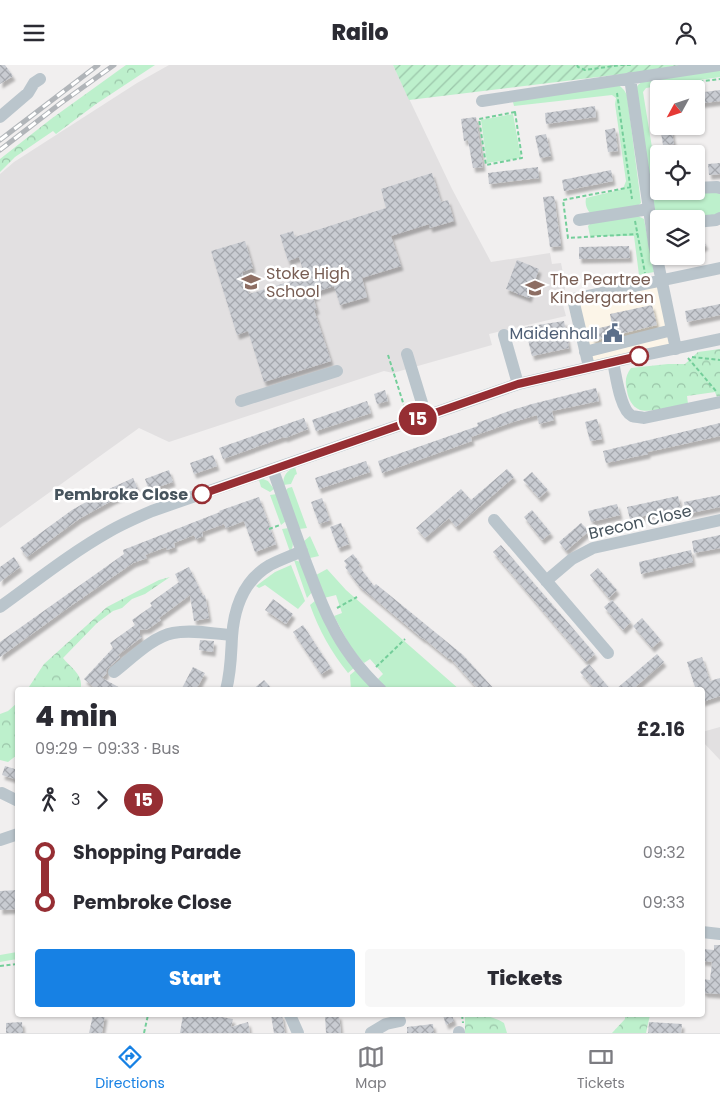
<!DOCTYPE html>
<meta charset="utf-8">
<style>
:root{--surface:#fff;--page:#f7f7f7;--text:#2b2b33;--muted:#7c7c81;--line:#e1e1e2;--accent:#1781e4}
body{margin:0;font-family:Poppins,sans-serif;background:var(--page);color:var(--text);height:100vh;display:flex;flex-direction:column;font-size:19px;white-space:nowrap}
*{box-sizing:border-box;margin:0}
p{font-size:16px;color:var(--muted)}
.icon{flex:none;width:28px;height:28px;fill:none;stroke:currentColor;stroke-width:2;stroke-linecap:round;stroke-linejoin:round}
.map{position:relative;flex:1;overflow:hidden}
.drawer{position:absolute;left:15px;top:622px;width:690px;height:330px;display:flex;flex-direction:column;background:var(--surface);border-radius:5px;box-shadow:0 1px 4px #0004}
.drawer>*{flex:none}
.badge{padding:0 10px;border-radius:16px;font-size:18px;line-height:32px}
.needle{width:32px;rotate:230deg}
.tools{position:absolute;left:650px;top:15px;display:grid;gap:10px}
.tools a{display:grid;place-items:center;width:55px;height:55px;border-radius:5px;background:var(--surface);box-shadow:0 1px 4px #0004;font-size:25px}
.map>.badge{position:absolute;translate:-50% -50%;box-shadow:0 0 0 2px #fff}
.legs{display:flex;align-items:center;gap:8px;height:55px;padding:0 20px;font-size:16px}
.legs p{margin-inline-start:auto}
.overview{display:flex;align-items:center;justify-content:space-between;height:85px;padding:0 20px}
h1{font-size:28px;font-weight:800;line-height:38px}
.primary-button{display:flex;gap:10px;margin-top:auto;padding:10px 20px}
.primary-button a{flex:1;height:58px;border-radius:5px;background:var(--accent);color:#fff;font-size:20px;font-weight:800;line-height:58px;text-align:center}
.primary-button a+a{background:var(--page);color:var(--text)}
ul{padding:0 20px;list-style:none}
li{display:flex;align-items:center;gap:18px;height:50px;font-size:19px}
li i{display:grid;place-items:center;width:8px;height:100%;margin:0 6px;background:currentColor}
li i::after{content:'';width:12px;height:12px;margin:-6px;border:4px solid;border-radius:50%;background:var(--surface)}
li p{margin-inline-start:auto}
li:first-child i{background:linear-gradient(#0000 50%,currentColor 0)}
li:last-child i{background:linear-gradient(currentColor 50%,#0000 0)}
header{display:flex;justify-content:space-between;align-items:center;height:65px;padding:0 20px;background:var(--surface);font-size:22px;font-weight:800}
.menu{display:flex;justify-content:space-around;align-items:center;height:70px;border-top:1px solid var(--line);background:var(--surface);font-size:14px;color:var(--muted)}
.menu a{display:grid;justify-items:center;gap:2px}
.menu .current{color:var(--accent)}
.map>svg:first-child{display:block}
.commercial{fill:#fcf5e8}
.education{fill:#e2e0e1}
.grass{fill:#bdf0cc}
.forest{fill:url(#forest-crowns)}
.garden{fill:url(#garden-furrows)}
.building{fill:url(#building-cross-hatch);filter:url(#shadow)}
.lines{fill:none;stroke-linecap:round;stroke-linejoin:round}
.path{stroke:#74ce9a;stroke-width:2;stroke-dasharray:4 2.5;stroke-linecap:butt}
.minor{stroke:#bac5cc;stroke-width:12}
.rail-casing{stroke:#b1b5b9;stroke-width:5}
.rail{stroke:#fff;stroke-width:3;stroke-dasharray:9;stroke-linecap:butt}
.line-1-casing{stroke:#fff;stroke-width:11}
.line-1{stroke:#962e33;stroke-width:8}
.stop-1-dot{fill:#fff;stroke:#962e33;stroke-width:2.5}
.labels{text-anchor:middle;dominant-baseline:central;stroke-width:5;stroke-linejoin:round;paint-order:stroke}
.education-label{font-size:16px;fill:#785e54;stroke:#fff;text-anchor:start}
.service-label{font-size:16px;fill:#4e5e75;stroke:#fff;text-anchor:end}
.stop-label{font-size:16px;font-weight:bold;fill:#47545d;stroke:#fff;text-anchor:end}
.street-label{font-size:16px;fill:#47545d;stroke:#fff}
</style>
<header><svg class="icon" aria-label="menu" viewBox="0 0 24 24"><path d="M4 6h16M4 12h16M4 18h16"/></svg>Railo<svg class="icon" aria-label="person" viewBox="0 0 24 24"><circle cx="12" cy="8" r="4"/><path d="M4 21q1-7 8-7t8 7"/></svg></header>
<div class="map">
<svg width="720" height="968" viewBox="0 0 720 968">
<defs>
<pattern id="forest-crowns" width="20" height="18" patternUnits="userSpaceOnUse" patternTransform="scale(1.25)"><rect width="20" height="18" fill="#bdf0cc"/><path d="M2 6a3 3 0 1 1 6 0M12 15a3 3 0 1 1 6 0" fill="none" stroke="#9bc5a9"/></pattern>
<pattern id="garden-furrows" width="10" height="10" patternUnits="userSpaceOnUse" patternTransform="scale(1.25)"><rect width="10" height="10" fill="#bdf0cc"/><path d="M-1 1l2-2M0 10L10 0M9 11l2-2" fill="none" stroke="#9bc5a9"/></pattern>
<pattern id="building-cross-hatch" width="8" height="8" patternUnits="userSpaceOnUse" patternTransform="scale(1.25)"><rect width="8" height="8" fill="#c9ccd2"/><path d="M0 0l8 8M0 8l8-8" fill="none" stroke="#a5a8ae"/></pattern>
<filter id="shadow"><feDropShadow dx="2.5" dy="4.5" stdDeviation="1" flood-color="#0004"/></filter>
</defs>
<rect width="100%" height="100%" fill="#f1efef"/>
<path class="commercial" d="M662,215L676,284L584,303L566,232Z"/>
<path class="education" d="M169,0H393L452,124L491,197L550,188L552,199L561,198L565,218V228L560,229L566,251L489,269L492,280L393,308L384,306L169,377L139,363L0,463V109L14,97L137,18Z
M720,662V695L703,677L702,667Z"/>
<path class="grass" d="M720,4V12L646,23L643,27L655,101L659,103V118H654L650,116L635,26L638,20L644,15Z
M619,20L624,25L627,30L641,138L636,142L590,148C586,143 585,139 586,133L623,124L626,116L615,39L616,33L612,30L514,41L512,33Z
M513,49L521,93L487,98L481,55Z
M715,127L720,129V147L718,149L687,154H659V156H657L653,150L652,135L663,130Z
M636,150L644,154L654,207L639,210L634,171H590L588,161L593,156Z
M295,402L297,409L295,410L291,419L283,420C283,410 287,406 295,402Z
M263,414L268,416L274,424L270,427L261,422L259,415Z
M292,422L307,463L299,464L285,426L288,423Z
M277,429L286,456L281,460L270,430Z
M289,463C291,472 296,479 290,487L282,464Z
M310,471L319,491L310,493L304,476Z
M294,495L301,497L313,526L307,533Z
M291,500L305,536L298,544L265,520L259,523L256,521L275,507Z
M327,504L346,525L460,625H386L378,614L383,609L370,594L364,598L351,583L334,551L342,548L336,530L324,533L316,510Z
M316,535L354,603L348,608C331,587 319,565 310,540Z
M356,605L374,625H351L350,610Z"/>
<path class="forest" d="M126,0H155L96,39L56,69L53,66L15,92L0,107V94L51,54Z
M720,284V331L717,332L715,327L687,331L688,339C676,341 650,348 640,345C632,342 628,333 627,326C625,317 625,311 631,303L668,299H685L698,287Z
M170,512L145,529L132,534L122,543L113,546L97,558L63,593C71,603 85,611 80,625H27L44,599L107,542L159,515Z
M17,638V690L8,697L0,695V649L8,646Z
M17,887V894L0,897V890Z
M466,950C481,950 491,950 504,958L507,968H465V952Z
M625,950H650L646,968H612L625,954Z"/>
<path class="garden" d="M393,0H696L409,35Z"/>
<path class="building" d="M0,0H5L13,11L0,19Z
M720,25V36L696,39V28Z
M595,41L596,52L546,59L545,48Z
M476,52L483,102L473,103L468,75L464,76L461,54Z
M660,61H671L674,79L663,80Z
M615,63L618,86L608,87L605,65Z
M546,69L551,91L540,93L535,71Z
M720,98V109L709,110L708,99Z
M538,102L539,113L489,119L488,108Z
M611,105L613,116L564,126L562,115Z
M432,108L441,137L448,135L454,156L430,163L429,159L391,171L401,201L362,213L367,232L340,240L334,221L316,227L317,231L313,232L317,245H314L331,296L264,317L248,266L237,270L211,186L245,176L253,203L242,207L249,229L305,212L299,192L288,196L280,170L293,166L295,172L386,143L381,124Z
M554,131L561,181L550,182L543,132Z
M696,166L706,180L696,187Z
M629,181L630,193L579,194V182Z
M517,195L539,204L529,233L506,224Z
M720,239V250L687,257L685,246Z
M652,240L657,260L593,276L591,265L612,260L610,249Z
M564,256L569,283L532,291L525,262Z
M596,323L599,336L552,346L554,355L539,359L537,350L513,357L471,372L472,376L382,408L378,396L478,361L477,358L509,346L532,339Z
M385,325L388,336L377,339L374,329Z
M367,336L371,348L316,366L312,355Z
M304,353L308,364L285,373L284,372L223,394L219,383Z
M597,354L602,374L590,376L585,357Z
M720,358V371L648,387V389L606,398L603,386Z
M213,390L217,401L194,409L190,398Z
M366,396L370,407L319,424L315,413Z
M507,404L514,412L456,462L449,453L425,473L416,463L461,424L471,435Z
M169,405L173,417L149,425L145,414Z
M532,407L548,425L539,433L523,415Z
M133,413L138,424L113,435L79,454L27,492L20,483L72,445L109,424Z
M720,430V442L686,449L684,437Z
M678,431L681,443L630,454L627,442Z
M259,432L276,479L255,487L244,456L226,463L224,459L202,467L203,471L196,474L194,470L174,478L175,482L167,485L166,482L145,490L147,493L133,498L72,540L0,592V577L124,489L123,485L220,447L219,446Z
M322,433L330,455L319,459L311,437Z
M617,439L620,450L591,457L588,446Z
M532,445L551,468L542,475L524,452Z
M341,458L349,479L338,483L330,462Z
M581,458L589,466L566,486L559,477Z
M720,470V483L694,488L692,476Z
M501,480L595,589L586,597L493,487Z
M691,485L693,497L641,509L639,497Z
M353,489L360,498L358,500L374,521L376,519L463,590L495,625H479L450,593L449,594L423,573V574L359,521L345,502L347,500L344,496Z
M14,492L20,502L0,517V502Z
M189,502L203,531L205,530L209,553L194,556L190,530L159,553L161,555L148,564L140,565V570L142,572L118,590L120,592L107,604L106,609L102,613L124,625H97L84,614L113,583L110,578L135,560L132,555L152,541L150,538L179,517L175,509Z
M598,503L617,525L609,533L590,510Z
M273,534L293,549L286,559L265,545Z
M612,535L631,557L623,565L604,542Z
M642,553L661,575L652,583L633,561Z
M303,560L331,603L321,609L293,567Z
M200,575L214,576L213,587L199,585Z
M657,589L664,597L632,625H615Z
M702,592L710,616L720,613V631L702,637V625H696L687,597Z
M589,599L611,625H596L580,607Z
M193,602L205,608L196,625H181Z
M264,615L273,625H252Z
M5,701L18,705V715L2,710Z
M18,825V844L0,845V826Z
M714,880H720V929L704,928V926H702V914L710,915L712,897L702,896V884L714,885Z
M93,950H105L102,968H89Z
M183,950H210L233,954L231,962L248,957L250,968H180Z
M271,950H282L285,968H274Z
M325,950H339L341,968H326Z
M443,950H452L454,956L446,960Z
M22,957L23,968H6V958Z
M649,957L682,959L681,968H648Z
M433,959L434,968H407V962Z"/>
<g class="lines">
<path class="path" d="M577,0L578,2L585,5L621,0H632
M680,19L720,14
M617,28L632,134
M515,47L522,93L486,100L479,54Z
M631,122L563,135L568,173L638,169
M635,156L645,208
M388,290L406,347
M692,292L720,295
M688,293L716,326
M269,464L280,460
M337,543L357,532
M376,602L405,574
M0,901L18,899
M462,950L463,958
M144,968L148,950"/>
<path class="minor" d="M630,13L654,179L676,284
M482,36L719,0
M0,52L28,28L34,18L40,14
M696,123L717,122L720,123
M579,155L649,144
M696,157L716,155L720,153
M504,270L518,319
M585,287L672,265
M407,289L426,351
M613,297C616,310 620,345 632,351C635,352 640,352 644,353L720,337
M589,302L573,234L720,203
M241,336L337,306
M273,405C284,436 295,467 306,498C314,518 321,539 331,558C343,583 361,606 381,625
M494,455L608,588
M546,516L572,494L593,483L720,455
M0,542C36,516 71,488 110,466C124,458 138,452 152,446L518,319L630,293L720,274
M114,607C131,594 152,572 173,568C192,564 213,569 232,570
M226,625C231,607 231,590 232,572C234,543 244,515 270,500C280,495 291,491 302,486
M2,728L18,736
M0,775L18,769
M702,867L720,869
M290,950L298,968
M459,967V968
M371,968L386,959L400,956"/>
<g class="rail-casing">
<path id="rail" d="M0,75L98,0
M0,85L61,38L114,0"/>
</g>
<use href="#rail" class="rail"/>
</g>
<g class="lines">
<g class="line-1-casing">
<path id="line-1" d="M202,429L518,319L639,291"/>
</g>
<use href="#line-1" class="line-1"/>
</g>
<defs>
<g id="school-bare" transform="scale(1.5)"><path d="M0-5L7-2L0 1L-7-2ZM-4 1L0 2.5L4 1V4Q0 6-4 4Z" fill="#8d6e63" stroke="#fff" stroke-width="2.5" paint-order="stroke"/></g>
<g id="civic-bare" transform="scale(1.5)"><path d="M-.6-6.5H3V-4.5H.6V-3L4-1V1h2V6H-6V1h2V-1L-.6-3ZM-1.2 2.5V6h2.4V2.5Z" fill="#5c6f8a" stroke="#fff" stroke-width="2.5" paint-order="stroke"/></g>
</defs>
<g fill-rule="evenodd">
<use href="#school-bare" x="251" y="217"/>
<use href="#school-bare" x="535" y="223"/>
<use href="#civic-bare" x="613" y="268"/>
</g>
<g class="stop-1-dot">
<circle cx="639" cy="291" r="9"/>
<circle cx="202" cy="429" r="9"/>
</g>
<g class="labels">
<g class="education-label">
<text x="266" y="208">Stoke High<tspan x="266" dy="18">School</tspan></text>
<text x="550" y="214">The Peartree<tspan x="550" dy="18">Kindergarten</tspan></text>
</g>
<g class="service-label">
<text x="598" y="268">Maidenhall</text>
</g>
<g class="stop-label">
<text x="188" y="429">Pembroke Close</text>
</g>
<g class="street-label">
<text transform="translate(640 457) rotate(-13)">Brecon Close</text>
</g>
</g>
</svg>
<div class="tools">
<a><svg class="needle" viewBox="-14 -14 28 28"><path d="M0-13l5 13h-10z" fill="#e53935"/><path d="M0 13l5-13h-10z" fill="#7c7c81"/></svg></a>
<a><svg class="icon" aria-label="locate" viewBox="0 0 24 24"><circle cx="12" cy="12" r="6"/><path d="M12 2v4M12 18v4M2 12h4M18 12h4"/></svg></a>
<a><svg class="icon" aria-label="layers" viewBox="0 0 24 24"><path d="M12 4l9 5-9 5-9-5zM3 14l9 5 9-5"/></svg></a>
</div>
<b class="badge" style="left:418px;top:354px;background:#962e33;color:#fff">15</b>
<section class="drawer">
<div class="overview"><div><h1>4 min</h1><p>09:29 – 09:33 · Bus</p></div><b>£2.16</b></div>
<div class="legs"><svg class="icon" aria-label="walk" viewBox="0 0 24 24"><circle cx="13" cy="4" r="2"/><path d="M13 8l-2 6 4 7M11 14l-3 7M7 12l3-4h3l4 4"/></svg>3<svg class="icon" aria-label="forward" viewBox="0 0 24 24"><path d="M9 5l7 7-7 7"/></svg><b class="badge" style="background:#962e33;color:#fff">15</b></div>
<ul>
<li><i style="color:#962e33"></i><b>Shopping Parade</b><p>09:32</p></li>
<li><i style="color:#962e33"></i><b>Pembroke Close</b><p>09:33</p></li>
</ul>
<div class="primary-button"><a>Start</a><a>Tickets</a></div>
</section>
</div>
<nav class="menu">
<a class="current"><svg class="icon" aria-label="directions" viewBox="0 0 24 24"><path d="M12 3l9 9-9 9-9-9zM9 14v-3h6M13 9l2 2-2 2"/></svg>Directions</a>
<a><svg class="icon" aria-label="map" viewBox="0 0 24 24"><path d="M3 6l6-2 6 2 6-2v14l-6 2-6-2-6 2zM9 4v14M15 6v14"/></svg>Map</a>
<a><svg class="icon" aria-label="tickets" viewBox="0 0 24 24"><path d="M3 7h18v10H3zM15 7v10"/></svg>Tickets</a>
</nav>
